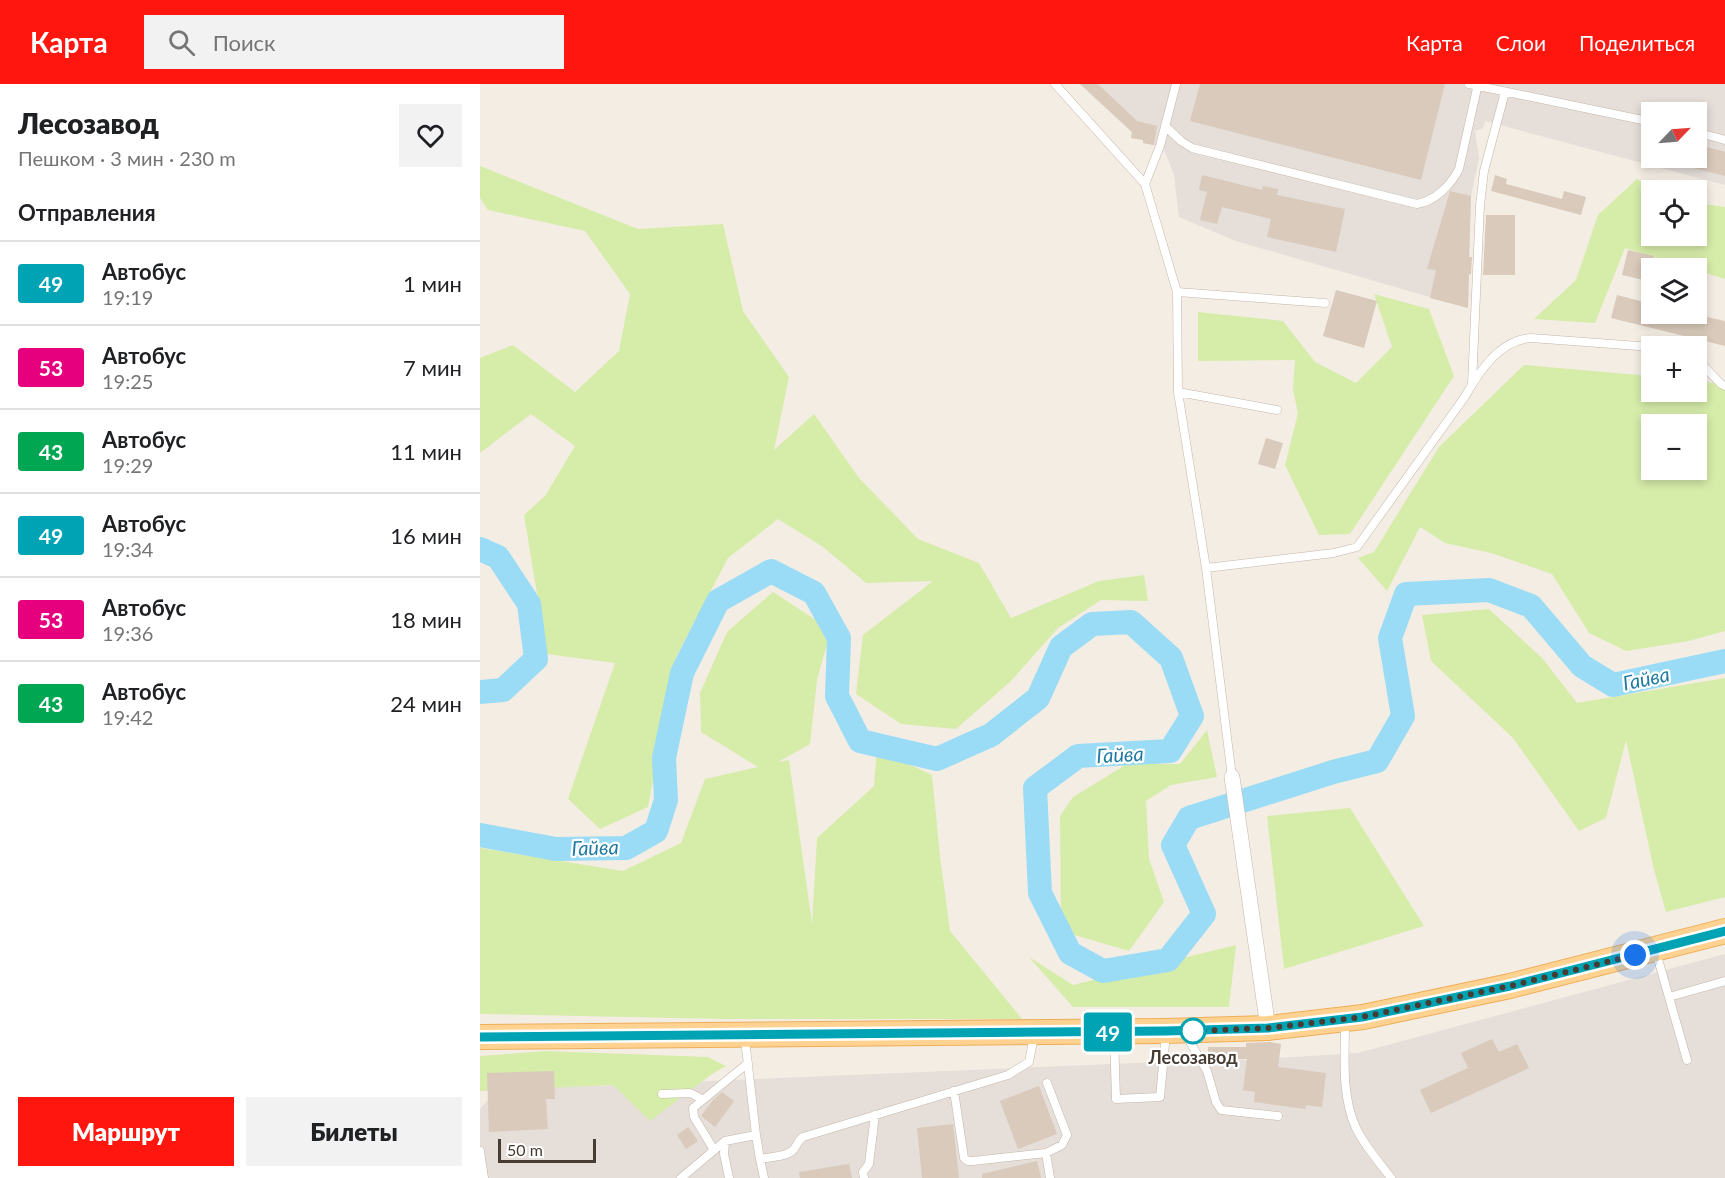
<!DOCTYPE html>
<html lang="ru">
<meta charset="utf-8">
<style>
:root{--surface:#fff;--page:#f2f2f2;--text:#202124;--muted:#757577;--line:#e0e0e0;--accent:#ff160f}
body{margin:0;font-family:Lato,sans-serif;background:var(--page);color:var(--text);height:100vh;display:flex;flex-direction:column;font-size:22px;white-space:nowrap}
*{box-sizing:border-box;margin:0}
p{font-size:20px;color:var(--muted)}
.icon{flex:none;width:33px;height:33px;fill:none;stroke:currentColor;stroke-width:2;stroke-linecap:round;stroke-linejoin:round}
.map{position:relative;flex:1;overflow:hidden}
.drawer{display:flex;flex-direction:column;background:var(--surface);width:480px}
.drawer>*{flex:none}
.badge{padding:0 12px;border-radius:4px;font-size:21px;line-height:39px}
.needle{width:39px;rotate:65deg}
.tools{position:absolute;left:1161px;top:18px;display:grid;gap:12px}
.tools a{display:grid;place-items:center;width:66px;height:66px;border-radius:0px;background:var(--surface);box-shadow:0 3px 9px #0003;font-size:30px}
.scale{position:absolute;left:18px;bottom:15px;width:98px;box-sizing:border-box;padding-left:6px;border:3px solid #463c33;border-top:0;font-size:16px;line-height:21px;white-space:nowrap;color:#463c33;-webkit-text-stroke:4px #fff;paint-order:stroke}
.you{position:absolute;width:30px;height:30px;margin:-15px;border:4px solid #fff;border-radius:50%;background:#1a73e8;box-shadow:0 0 0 9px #1a73e833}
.map>.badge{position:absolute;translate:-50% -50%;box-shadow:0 0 0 3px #fff}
h2{padding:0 18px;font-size:22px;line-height:54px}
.round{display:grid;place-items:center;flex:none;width:63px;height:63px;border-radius:0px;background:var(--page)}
.head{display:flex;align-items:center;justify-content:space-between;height:102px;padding:0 18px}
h1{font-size:28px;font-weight:800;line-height:45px}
.action{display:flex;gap:12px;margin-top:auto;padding:12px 18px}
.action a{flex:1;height:69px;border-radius:0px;background:var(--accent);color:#fff;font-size:24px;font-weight:800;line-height:69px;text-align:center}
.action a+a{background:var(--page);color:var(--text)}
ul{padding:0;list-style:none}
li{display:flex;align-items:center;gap:18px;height:84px;padding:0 18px;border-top:2px solid var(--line)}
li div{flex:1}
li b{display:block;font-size:22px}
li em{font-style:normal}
li .badge{min-width:66px;font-weight:700;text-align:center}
header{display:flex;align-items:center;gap:36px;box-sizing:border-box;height:84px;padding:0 30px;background:var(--accent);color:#fff}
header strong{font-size:28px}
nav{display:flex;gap:33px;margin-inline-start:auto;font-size:21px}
.search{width:420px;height:54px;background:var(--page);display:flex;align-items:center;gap:15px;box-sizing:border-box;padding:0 21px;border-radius:0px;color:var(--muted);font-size:22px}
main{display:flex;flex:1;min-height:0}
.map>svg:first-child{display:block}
.industrial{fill:#e5ded9;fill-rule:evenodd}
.green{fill:#d6eca9;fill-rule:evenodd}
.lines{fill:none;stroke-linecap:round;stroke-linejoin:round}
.river{stroke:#9adcf6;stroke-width:24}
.building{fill:#d9cabb}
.lane-casing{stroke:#c3b6a9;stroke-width:9}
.street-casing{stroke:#c3b6a9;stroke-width:16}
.primary-casing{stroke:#eeae58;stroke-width:26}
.lane{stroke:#fff;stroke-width:8}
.street{stroke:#fff;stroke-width:15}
.primary{stroke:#ffd291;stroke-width:24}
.line-casing{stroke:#fff;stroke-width:14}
.line{stroke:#00a3b4;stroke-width:9}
.walk{stroke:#463c33;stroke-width:6;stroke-dasharray:0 10.8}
.stop-dot{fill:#fff;stroke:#00a3b4;stroke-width:3}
.labels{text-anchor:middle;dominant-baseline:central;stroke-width:4.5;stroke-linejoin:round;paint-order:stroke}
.stop-label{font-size:18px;font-weight:bold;fill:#463c33;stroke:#fff}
.water-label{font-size:20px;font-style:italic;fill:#217aa2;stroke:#fff}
</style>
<header>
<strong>Карта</strong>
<div class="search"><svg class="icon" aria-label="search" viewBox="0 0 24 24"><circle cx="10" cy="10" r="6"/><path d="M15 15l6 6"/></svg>Поиск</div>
<nav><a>Карта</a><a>Слои</a><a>Поделиться</a></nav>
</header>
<main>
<section class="drawer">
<div class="head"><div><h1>Лесозавод</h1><p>Пешком · 3 мин · 230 m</p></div><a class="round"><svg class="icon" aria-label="heart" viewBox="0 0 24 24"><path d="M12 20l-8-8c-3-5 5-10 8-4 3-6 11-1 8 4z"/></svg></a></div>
<h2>Отправления</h2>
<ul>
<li><span class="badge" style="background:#00a3b4;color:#fff">49</span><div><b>Автобус</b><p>19:19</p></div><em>1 мин</em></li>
<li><span class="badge" style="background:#e6007e;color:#fff">53</span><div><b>Автобус</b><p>19:25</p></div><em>7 мин</em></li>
<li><span class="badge" style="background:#00a651;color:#fff">43</span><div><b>Автобус</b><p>19:29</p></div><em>11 мин</em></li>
<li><span class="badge" style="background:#00a3b4;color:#fff">49</span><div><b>Автобус</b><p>19:34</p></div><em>16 мин</em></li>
<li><span class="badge" style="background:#e6007e;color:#fff">53</span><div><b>Автобус</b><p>19:36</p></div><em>18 мин</em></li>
<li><span class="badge" style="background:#00a651;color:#fff">43</span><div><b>Автобус</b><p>19:42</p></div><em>24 мин</em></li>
</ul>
<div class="action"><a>Маршрут</a><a>Билеты</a></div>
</section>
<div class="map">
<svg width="1245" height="1094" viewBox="0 0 1245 1094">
<rect width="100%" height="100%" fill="#f4ede4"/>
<path class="industrial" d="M600,0H1245V101L1005,37L1003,44L995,47L999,74L991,112L988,224L756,157L699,133L694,91L683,63L663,59V56L651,54L652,48ZM1172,28H1216V74H1172Z
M1245,870V1094H0V1025L16,1006L728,976H767L878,969Z"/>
<path class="green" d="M0,82L158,145L243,140L263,227L309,293L294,366L334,330L379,394L438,455L499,479L531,534L619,497L664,491L668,517L621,516L578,544L531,597L476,645L421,640L376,610L383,551L453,497L386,499L343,463L298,435L248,474L196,573L168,723L120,745L88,715L135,579L67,570L44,431L65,412L95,362L51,330L0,369V274L33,261L95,308L139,267L150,210L105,147L8,126L0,114Z
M1157,95L1179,106H1172V152H1216L1217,119L1245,123V195L1145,164L1115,239L1054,235L1096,196L1118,131Z
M894,210L949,225L974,292L870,450L839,451L805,381L818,329L813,306L815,276L718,277V228L803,237L835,278L876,299L912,263Z
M1044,281L1171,292L1172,308H1216L1217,297L1241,300L1245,298V547L1209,557L1146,567L1109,549L1072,490L1011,469L965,459L940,443L907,507L878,474L894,468L959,363ZM1172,340H1216V386H1172Z
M293,508L351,546L337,596L330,660L298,678L309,676L332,840L337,754L394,702L397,665L452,691L460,772L470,847L542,935H246L0,930V764L143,787L201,759L225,695L278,683L221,648L220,609L247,548Z
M1009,525L1063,575L1097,619L1245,594V813L1186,828L1173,782L1146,656L1126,734L1099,747L1033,654L951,577L942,531Z
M727,646L737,693L691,701L666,717L669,775L684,818L649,867L581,847L580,732L593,713L647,680H700Z
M870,724L944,842L804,885L787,732Z
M756,861L749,923H593L549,873L593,901Z
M66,967L228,973L246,982L232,990L170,1037L133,1001L0,1007V972Z"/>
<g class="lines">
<path class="river" d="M0,465L18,473L49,520L56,575L23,606L0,608
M0,751L76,765L146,764L176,747L186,716L184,674L202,589L238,517L291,487L334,509L359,554L357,612L380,657L457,675L511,651L558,614L581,563L612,540L651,538L691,574L712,632L690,667L598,672L555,704L560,809L590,869L623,887L688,876L724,830L693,761L709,734L853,688L897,677L923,632L910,554L926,510L1009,506L1051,522L1102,582L1133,601L1245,577"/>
</g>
<path class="building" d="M600,0H618L657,37L677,42L674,61L663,59V56L651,54L652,48Z
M720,0H965L941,96L710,37Z
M1216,60L1245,68V92L1186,77V74H1216Z
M722,91L782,106L783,102L798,105L797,111L865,125L856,168L787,153L791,135L742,123L737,140L720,136L727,108L719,106Z
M1015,91L1027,95L1026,100L1082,115L1084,107L1106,113L1101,131L1011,107Z
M970,107L991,112L989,173H992L991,190H989L988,224L950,214L956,186L947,185Z
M1006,131H1035V191H1003Z
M1148,166L1174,172L1168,197L1142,191Z
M856,206L897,217L884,264L843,252Z
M1137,211L1172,220V230H1213L1245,237V262L1131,234Z
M786,354L803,359L795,385L778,380Z
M1012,955L1019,968L1037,960L1049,984L951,1029L940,1006L988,984L981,969Z
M790,958L801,960L798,983L846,989L842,1023L826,1021L825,1025L774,1018L775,1008L763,1006L767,975L728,976V963H766V959Z
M74,987L75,1015H66L68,1045L9,1048L7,989Z
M559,1002L577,1050L538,1065L520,1017Z
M242,1008L254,1017L235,1043L221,1032L233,1016Z
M473,1040L479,1094H442L437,1044Z
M208,1043L218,1057L206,1065L197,1051Z
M557,1077L561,1094H502V1090Z
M369,1080L372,1094H320L319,1088Z"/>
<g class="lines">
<g class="lane-casing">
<path id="lane" d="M575,0L665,100L697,208L698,308L726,484L752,693
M989,0L1172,38
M685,42L701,57L712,64L937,120C955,117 971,101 979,85L998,0
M1216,48L1245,56
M665,100L680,62L696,0
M697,208L845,219
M1216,274L1241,300L1245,302
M992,300L1000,121L1004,87L1025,8
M698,308L797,326
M726,484L854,469L877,463L984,314C999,288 1019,256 1051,254L1172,263
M1176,868L1207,976
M1189,913L1245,897
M865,938C865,973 861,1011 876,1044C884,1061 899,1078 911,1094
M634,949L636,1015L680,1013L686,949
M706,951L727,987L736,1018L741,1026L798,1032
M474,1007L484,1074L488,1077H493L566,1069L570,1094
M182,1010L210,1009L222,1015
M276,1051L280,1075C290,1073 308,1073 314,1065C318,1060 318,1056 323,1053L528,991L549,978L554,952
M245,1057L244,1070L249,1094
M234,1066L214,1033L213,1024L268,979
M0,1067L4,1094
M566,1069L582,1061L587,1051L567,999
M280,1075L284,1094
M201,1094L245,1057L276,1051L265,955
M384,1094L383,1088L389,1080L395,1031"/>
</g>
<g class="street-casing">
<path id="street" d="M752,693L788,944"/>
</g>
<g class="primary-casing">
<path id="primary" d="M0,953L686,947L788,944L883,933L1030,902L1245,847"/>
</g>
<use href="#lane" class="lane"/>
<use href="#street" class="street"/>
<use href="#primary" class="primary"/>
</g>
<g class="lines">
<g class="line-casing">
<path id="line" d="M0,953L686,947L788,944L882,933L1030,902L1245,847"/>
</g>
<use href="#line" class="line"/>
<path class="walk" d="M713,947L788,944L882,933L1030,902L1155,871"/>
</g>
<circle class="stop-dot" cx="713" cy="947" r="12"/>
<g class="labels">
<g class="stop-label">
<text x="713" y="973">Лесозавод</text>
</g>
<g class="water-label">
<text transform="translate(1166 594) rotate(-12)">Гайва</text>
<text transform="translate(640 670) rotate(-3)">Гайва</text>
<text transform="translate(115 763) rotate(-2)">Гайва</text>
</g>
</g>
</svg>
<div class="tools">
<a><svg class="needle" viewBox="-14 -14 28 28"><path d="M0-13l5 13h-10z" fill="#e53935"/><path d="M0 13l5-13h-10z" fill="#757577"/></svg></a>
<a><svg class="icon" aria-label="locate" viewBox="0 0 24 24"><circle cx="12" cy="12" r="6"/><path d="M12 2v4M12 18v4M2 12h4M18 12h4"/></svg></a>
<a><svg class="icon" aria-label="layers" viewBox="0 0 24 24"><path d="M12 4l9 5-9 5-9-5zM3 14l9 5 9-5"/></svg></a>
<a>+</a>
<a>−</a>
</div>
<div class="scale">50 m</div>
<div class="you" style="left:1155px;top:871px"></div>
<b class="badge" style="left:628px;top:948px;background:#00a3b4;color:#fff">49</b>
</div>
</main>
